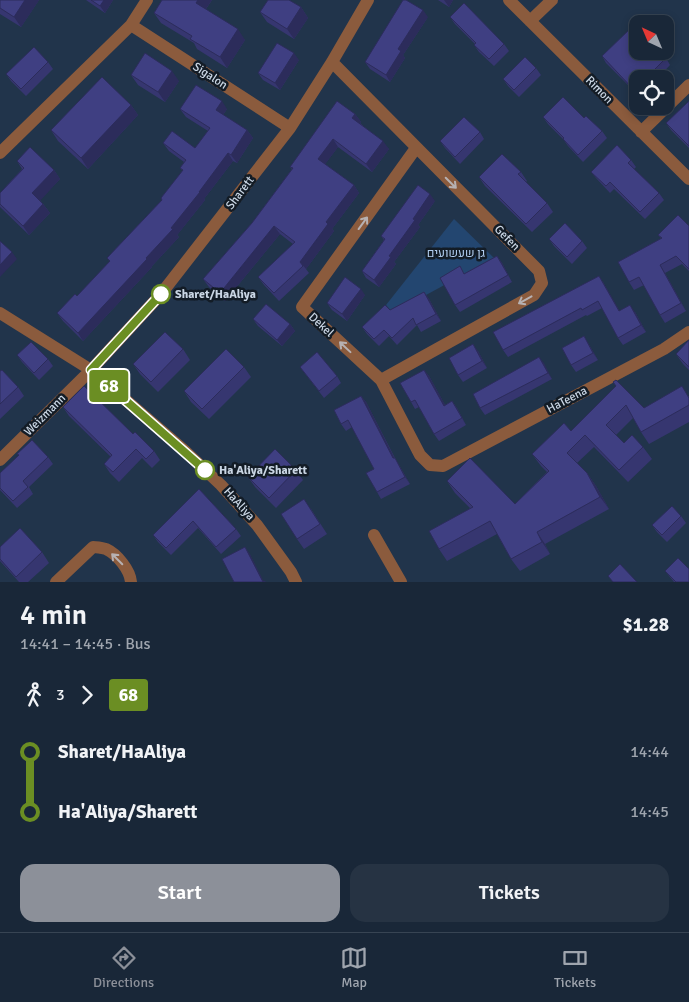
<!DOCTYPE html>
<meta charset="utf-8">
<style>
:root{--surface:#192738;--page:#263343;--text:#f1f3f6;--muted:#9fa5ae;--line:#374453;--accent:#8c9099}
body{margin:0;font-family:Signika,Heebo,sans-serif;background:var(--page);color:var(--text);height:100vh;display:flex;flex-direction:column;font-size:19px;white-space:nowrap}
*{box-sizing:border-box;margin:0}
p{font-size:16px;color:var(--muted)}
.icon{flex:none;width:28px;height:28px;fill:none;stroke:currentColor;stroke-width:2;stroke-linecap:round;stroke-linejoin:round}
.map{position:relative;height:582px;overflow:hidden}
.side{display:flex;flex-direction:column;background:var(--surface);flex:1}
.side>*{flex:none}
.badge{padding:0 10px;border-radius:4px;font-size:18px;line-height:32px}
.needle{width:32px;rotate:316deg}
.tools{position:absolute;left:629px;top:15px;display:grid;gap:10px}
.tools a{display:grid;place-items:center;width:45px;height:45px;border-radius:10px;background:var(--surface);box-shadow:0 2px 8px #0003,0 0 0 1px var(--line);font-size:25px}
.map>.badge{position:absolute;translate:-50% -50%;box-shadow:0 0 0 2px #fff}
.legs{display:flex;align-items:center;gap:8px;height:55px;padding:0 20px;font-size:16px}
.legs p{margin-inline-start:auto}
.overview{display:flex;align-items:center;justify-content:space-between;height:85px;padding:0 20px}
h1{font-size:28px;font-weight:600;line-height:38px}
.primary-button{display:flex;gap:10px;margin-top:auto;padding:10px 20px}
.primary-button a{flex:1;height:58px;border-radius:15px;background:var(--accent);color:#fff;font-size:20px;font-weight:600;line-height:58px;text-align:center}
.primary-button a+a{background:var(--page);color:var(--text)}
ul{padding:0 20px;list-style:none}
li{display:flex;align-items:center;gap:18px;height:60px;font-size:19px}
li i{display:grid;place-items:center;width:8px;height:100%;margin:0 6px;background:currentColor}
li i::after{content:'';width:12px;height:12px;margin:-6px;border:4px solid;border-radius:50%;background:var(--surface)}
li p{margin-inline-start:auto}
li:first-child i{background:linear-gradient(#0000 50%,currentColor 0)}
li:last-child i{background:linear-gradient(currentColor 50%,#0000 0)}
.dock{display:flex;justify-content:space-around;align-items:center;height:70px;border-top:1px solid var(--line);background:var(--surface);font-size:14px;color:var(--muted)}
.dock a{display:grid;justify-items:center;gap:2px}
.dock .current{color:var(--accent)}
.map>svg:first-child{display:block}
.green{fill:#234670}
.lines{fill:none;stroke-linecap:round;stroke-linejoin:round}
.minor{stroke:#8b5b3d;stroke-width:12}
.wall{fill:#363670}
.shaded-wall{fill:#2c2c5b}
.building{fill:#3f3f82;stroke:#2c2c5b}
.oneway{stroke:#b7b1b2}
.line-1-casing{stroke:#fff;stroke-width:11}
.line-1{stroke:#6b8e23;stroke-width:8}
.stop-1-dot{fill:#fff;stroke:#6b8e23;stroke-width:2.5}
.labels{text-anchor:middle;dominant-baseline:central;stroke-width:5;stroke-linejoin:round;paint-order:stroke}
.street-label{font-size:12px;fill:#cad6e4;stroke:#131c26}
.park-label{font-size:12px;fill:#b0ccee;stroke:#131c26}
.stop-label{font-size:12px;font-weight:bold;fill:#cad6e4;stroke:#131c26;text-anchor:start}
</style>
<div class="map">
<svg width="689" height="582" viewBox="0 0 689 582">
<rect width="100%" height="100%" fill="#21344b"/>
<path class="green" d="M454,219L494,258L393,313L386,305Z"/>
<g class="lines">
<path class="minor" d="M509,0L689,179
M530,21L552,0
M131,25L290,128
M332,62L539,271L542,283L534,295L381,380
M641,132L689,85
M416,148L302,307L381,380L420,455L430,465L443,466L664,349L689,332
M0,153L131,25L147,0
M0,313L91,370L185,451L221,485L257,525L291,572L296,582
M0,460L91,370L161,294L290,128L332,62L368,0
M374,535L401,582
M56,582L93,547C97,547 102,548 106,549C117,554 130,570 131,582"/>
</g>
<path class="wall" d="M0,0H39L21,27L0,14Z
M86,0H113L105,13Z
M162,0H212L206,9L245,40L227,68L197,49L194,43L161,23L154,13Z
M438,0H453L449,7Z
M301,7L308,18L294,39L267,22L260,12Z
M428,17L403,55L405,58L390,82L370,69L365,62Z
M450,17L504,44L509,51L494,66L479,52L474,45L475,44L455,24Z
M638,51L666,58L670,65L657,79H638V95L606,63L602,56Z
M299,60L280,90L263,80L258,73Z
M48,62L53,69L26,96L11,81L6,74Z
M536,68L541,75L519,97L508,86L503,79Z
M131,75L179,81L165,102L138,85Z
M689,101V148L671,130L666,123Z
M131,105L138,115L88,169L58,141L51,130Z
M180,109H227L223,115L247,130L253,138L237,163L233,161L204,199L205,200L177,235L179,237L152,266V267L83,341L63,321L57,313L77,296L110,262L107,258L162,200L161,198L183,171L180,168L184,162L169,151L163,143L195,148L208,131L186,117Z
M355,114L361,122L360,123L389,149L372,172L338,147L325,164L354,185L359,193L332,229L334,231L306,269L309,273L279,301L264,285L258,277L293,244L280,234L225,301L209,287L203,279L252,223L292,169L290,167Z
M543,117L584,118L602,131L607,138L583,162L568,146L563,139L548,124Z
M480,132L484,139L460,164L445,148L440,141Z
M631,160L636,167L634,169L659,193L664,200L645,219L614,189L610,193L596,178L591,172Z
M17,161L54,170L60,179L40,200L50,213L29,235L0,207V193L22,169Z
M521,172L527,181L526,182L547,203L553,212L532,232L485,186L479,177Z
M435,201L418,225L420,227L394,262L396,264L379,287L366,278L362,271L384,240L381,236Z
M689,226V271L682,264L665,273L686,311L665,323L660,315L644,285L634,290L629,282L661,238L658,235Z
M549,239L582,241L587,248L572,264L554,246Z
M497,256L502,263L512,282L460,312L455,305L465,273Z
M603,282L619,311L635,312L646,332L623,345L618,338L602,308L587,316L586,315L508,357L503,350Z
M424,292L429,299L441,321L421,332L417,325L397,345L389,336L379,346L367,334L362,327Z
M365,295L347,321L332,310L327,303Z
M253,319L290,324L295,331L282,346L258,326Z
M584,336L588,343L598,360L576,372L571,365Z
M689,340V370L683,364L676,354Z
M183,349L190,360L158,392L140,374L133,364Z
M478,351L487,368L463,382L458,375Z
M17,355L48,359L53,366L39,380L22,362Z
M539,357L552,379L485,415L480,408Z
M244,367L251,377L209,419L191,402L184,391Z
M300,367L337,376L341,383L324,398Z
M424,370L429,376L445,405L452,401L457,408L466,425L439,441L434,434L419,407L415,409L411,402Z
M0,371L18,387L24,396L0,419Z
M616,386L644,408L689,396V422L649,444L641,432L633,418L616,435L624,443L643,447L652,459L628,482L594,447L577,463L587,473L596,486L609,509L545,544L550,554L520,571L511,559L497,534L447,561L439,549L470,508L455,493L447,481L515,504L547,472L541,466L532,454L571,431Z
M361,396L366,402L395,458L399,465L410,484L381,499L377,492L374,469L352,427L346,431L341,424Z
M63,407L133,434L154,451L160,460L152,468L142,458L119,482L110,473L104,464L111,457L69,416Z
M48,457L53,464L29,487L33,494L17,508L0,490V473Z
M296,470L303,480L276,508L255,487L248,477Z
M199,489L236,529L241,536L221,554L198,528L171,555L158,542L153,535Z
M311,509L327,534L304,549L297,539Z
M681,516L686,523L667,542L657,532L652,525Z
M0,547L42,552L49,563L28,582H19L0,561Z
M665,571L689,582H674Z"/>
<path class="shaded-wall" d="M25,0H39L21,27L14,17Z
M104,0H113L105,13L100,6Z
M198,0H212L203,13L196,3Z
M444,0H453L449,7Z
M301,7L308,18L294,39L287,29Z
M423,10L428,17L403,55L405,58L390,82L386,75L398,49Z
M238,29L245,40L227,68L220,57Z
M294,53L299,60L280,90L275,83Z
M172,71L179,81L165,102L158,92Z
M222,101L227,109L221,118L216,110Z
M131,105L138,115L88,169L81,158Z
M355,114L361,122L358,126L352,118Z
M247,130L253,138L237,163L231,155Z
M333,139L338,147L323,167L318,159Z
M383,141L389,149L372,172L366,164Z
M228,153L233,161L204,199L205,200L177,235L179,237L152,266V267L83,341L78,333L146,258L171,228Z
M54,170L60,179L39,202L32,193Z
M354,185L359,193L332,229L334,231L306,269L300,262L326,222Z
M430,194L435,201L418,225L420,227L394,262L396,264L379,287L374,280L413,219Z
M43,204L50,213L29,235L23,226Z
M274,226L280,234L225,301L220,293Z
M12,252L17,259L0,277V265Z
M497,256L502,263L512,282L508,275Z
M660,265L665,273L686,311L681,303Z
M599,276L603,282L624,318L619,311Z
M361,289L365,295L347,321L342,314Z
M424,292L429,299L441,321L436,314Z
M630,305L635,312L646,332L641,325Z
M290,324L295,331L282,346L277,340Z
M584,336L588,343L598,360L593,353Z
M473,344L478,351L487,368L482,361Z
M539,357L544,363L552,379L548,373Z
M424,370L429,376L449,412L444,406Z
M361,396L366,402L398,465L393,458Z
M452,401L457,408L466,425L462,418Z
M395,458L399,465L410,484L405,477Z
M587,473L596,486L609,509L600,497Z
M537,532L545,544L550,554L542,542Z
M245,547L250,554L264,582H263Z"/>
<path class="building" d="M0,0H25L14,17L0,8Z
M91,0H104L100,6Z
M162,0H198L196,3L238,29L220,57L190,39L192,36L154,13Z
M268,0H289L301,7L287,29L260,12Z
M403,0H406L423,10L398,49L401,51L386,75L365,62Z
M464,3L504,44L489,59L474,45L476,43L450,17Z
M632,27L638,33V51H659L666,58L645,79H638V86L634,90L602,56Z
M277,43L294,53L275,83L258,73Z
M34,47L48,62L21,89L6,74Z
M145,53L172,71L158,92L131,75Z
M525,57L536,68L514,90L503,79Z
M102,77L131,105L81,158L51,130Z
M196,85L222,101L216,110L247,130L231,155L228,153L199,192H200L171,228L173,229L146,258L147,259L78,333L57,313L75,294L77,296L110,261L107,258L162,200L161,198L183,170L180,168L186,160L163,143L172,131L195,148L210,128L180,109Z
M563,97L584,118L586,116L602,131L578,155L563,139L564,138L543,117Z
M337,101L355,114L352,118L383,141L366,164L333,139L318,159L354,185L326,222L328,224L300,262L303,266L274,293L258,277L295,242L274,226L220,293L203,279L252,223L293,168L290,167Z
M689,101V146L666,123Z
M464,117L480,132L455,157L440,141Z
M617,145L631,160L628,163L659,193L640,212L610,182L606,186L591,172Z
M30,147L54,170L32,193L43,204L23,226L0,204V193L24,168L17,161Z
M502,154L521,172L518,174L547,203L526,224L479,177Z
M418,185L430,194L413,219L415,220L389,256L391,257L374,280L362,271L385,239L381,236Z
M678,215L689,226V269L676,256L660,265L681,303L660,315L639,277L629,282L618,262L662,238L658,235Z
M565,223L582,241L567,257L549,239Z
M0,241L12,252L0,265Z
M497,256L508,275L455,305L440,278L460,266L464,274Z
M599,276L619,311L630,305L641,325L618,338L598,301L582,310L581,308L503,350L493,332Z
M345,277L361,289L342,314L327,303Z
M424,292L436,314L416,325L413,318L392,338L384,330L374,339L362,327L385,305L390,310Z
M266,304L290,324L277,340L253,319Z
M165,332L183,349L151,382L133,364Z
M584,336L593,353L571,365L562,348Z
M689,340V367L676,354Z
M31,342L48,359L34,373L17,355Z
M473,344L482,361L458,375L449,358Z
M226,349L244,367L202,409L184,391Z
M317,352L337,376L319,391L300,367Z
M539,357L548,373L480,408L473,394Z
M2,370L18,387L0,404V371Z
M424,370L444,406L452,401L462,418L434,434L415,400L411,402L400,383Z
M616,380L644,408L682,386L689,398V405L641,432L626,405L606,425L624,443L632,435L643,447L619,470L585,435L567,453L587,473L600,497L537,532L542,542L511,559L490,521L439,549L429,531L473,507L447,481L470,458L515,504L549,471L532,454L564,423L571,431L616,386L613,382Z
M84,386L133,434L135,432L154,451L146,459L136,449L113,472L104,464L112,455L63,407Z
M361,396L393,458H395L405,477L377,492L366,473L374,469L348,420L341,424L334,410Z
M32,440L48,457L23,481L28,487L13,501L0,488V473L19,455L17,454Z
M275,449L296,470L269,498L248,477Z
M199,489L236,529L216,547L193,521L166,548L153,535Z
M304,499L320,524L297,539L281,514Z
M672,506L681,516L662,535L652,525Z
M20,528L42,552L16,577L0,559V547Z
M245,547L263,582L265,581V582H234L222,559Z
M678,558L689,569V582H676L665,571Z
M620,564L637,582H613L608,576Z"/>
<defs><path id="oneway-shaft" d="M-6 0H5M1.5-3L5.5 0L1.5 3" fill="none" stroke-width="1.6" stroke-linecap="round" stroke-linejoin="round" transform="scale(1.25)"/></defs>
<g class="oneway">
<use href="#oneway-shaft" transform="translate(451 183) rotate(45)"/>
<use href="#oneway-shaft" transform="translate(363 223) rotate(-54)"/>
<use href="#oneway-shaft" transform="translate(525 300) rotate(151)"/>
<use href="#oneway-shaft" transform="translate(345 347) rotate(-137)"/>
<use href="#oneway-shaft" transform="translate(117 559) rotate(-135)"/>
</g>
<g class="lines">
<g class="line-1-casing">
<path id="line-1" d="M161,294L91,370L205,470"/>
</g>
<use href="#line-1" class="line-1"/>
</g>
<g class="stop-1-dot">
<circle cx="161" cy="294" r="9"/>
<circle cx="205" cy="470" r="9"/>
</g>
<g class="labels">
<g class="street-label">
<text transform="translate(210 76) rotate(33)">Sigalon</text>
<text transform="translate(599 90) rotate(45)">Rimon</text>
<text transform="translate(240 193) rotate(-53)">Sharett</text>
<text transform="translate(507 238) rotate(45)">Gefen</text>
<text transform="translate(321 325) rotate(43)">Dekel</text>
<text transform="translate(567 400) rotate(-28)">HaTeena</text>
<text transform="translate(45 415) rotate(-45)">Weizmann</text>
<text transform="translate(239 504) rotate(48)">HaAliya</text>
</g>
<g class="park-label">
<text x="456" y="253">גן שעשועים</text>
</g>
<g class="stop-label">
<text x="175" y="294">Sharet/HaAliya</text>
<text x="219" y="470">Ha'Aliya/Sharett</text>
</g>
</g>
</svg>
<div class="tools">
<a><svg class="needle" viewBox="-14 -14 28 28"><path d="M0-13l5 13h-10z" fill="#e53935"/><path d="M0 13l5-13h-10z" fill="#9fa5ae"/></svg></a>
<a><svg class="icon" aria-label="locate" viewBox="0 0 24 24"><circle cx="12" cy="12" r="6"/><path d="M12 2v4M12 18v4M2 12h4M18 12h4"/></svg></a>
</div>
<b class="badge" style="left:109px;top:386px;background:#6b8e23;color:#fff">68</b>
</div>
<section class="side">
<div class="overview"><div><h1>4 min</h1><p>14:41 – 14:45 · Bus</p></div><b>$1.28</b></div>
<div class="legs"><svg class="icon" aria-label="walk" viewBox="0 0 24 24"><circle cx="13" cy="4" r="2"/><path d="M13 8l-2 6 4 7M11 14l-3 7M7 12l3-4h3l4 4"/></svg>3<svg class="icon" aria-label="forward" viewBox="0 0 24 24"><path d="M9 5l7 7-7 7"/></svg><b class="badge" style="background:#6b8e23;color:#fff">68</b></div>
<ul>
<li><i style="color:#6b8e23"></i><b>Sharet/HaAliya</b><p>14:44</p></li>
<li><i style="color:#6b8e23"></i><b>Ha'Aliya/Sharett</b><p>14:45</p></li>
</ul>
<div class="primary-button"><a>Start</a><a>Tickets</a></div>
</section>
<nav class="dock">
<a class="current"><svg class="icon" aria-label="directions" viewBox="0 0 24 24"><path d="M12 3l9 9-9 9-9-9zM9 14v-3h6M13 9l2 2-2 2"/></svg>Directions</a>
<a><svg class="icon" aria-label="map" viewBox="0 0 24 24"><path d="M3 6l6-2 6 2 6-2v14l-6 2-6-2-6 2zM9 4v14M15 6v14"/></svg>Map</a>
<a><svg class="icon" aria-label="tickets" viewBox="0 0 24 24"><path d="M3 7h18v10H3zM15 7v10"/></svg>Tickets</a>
</nav>
